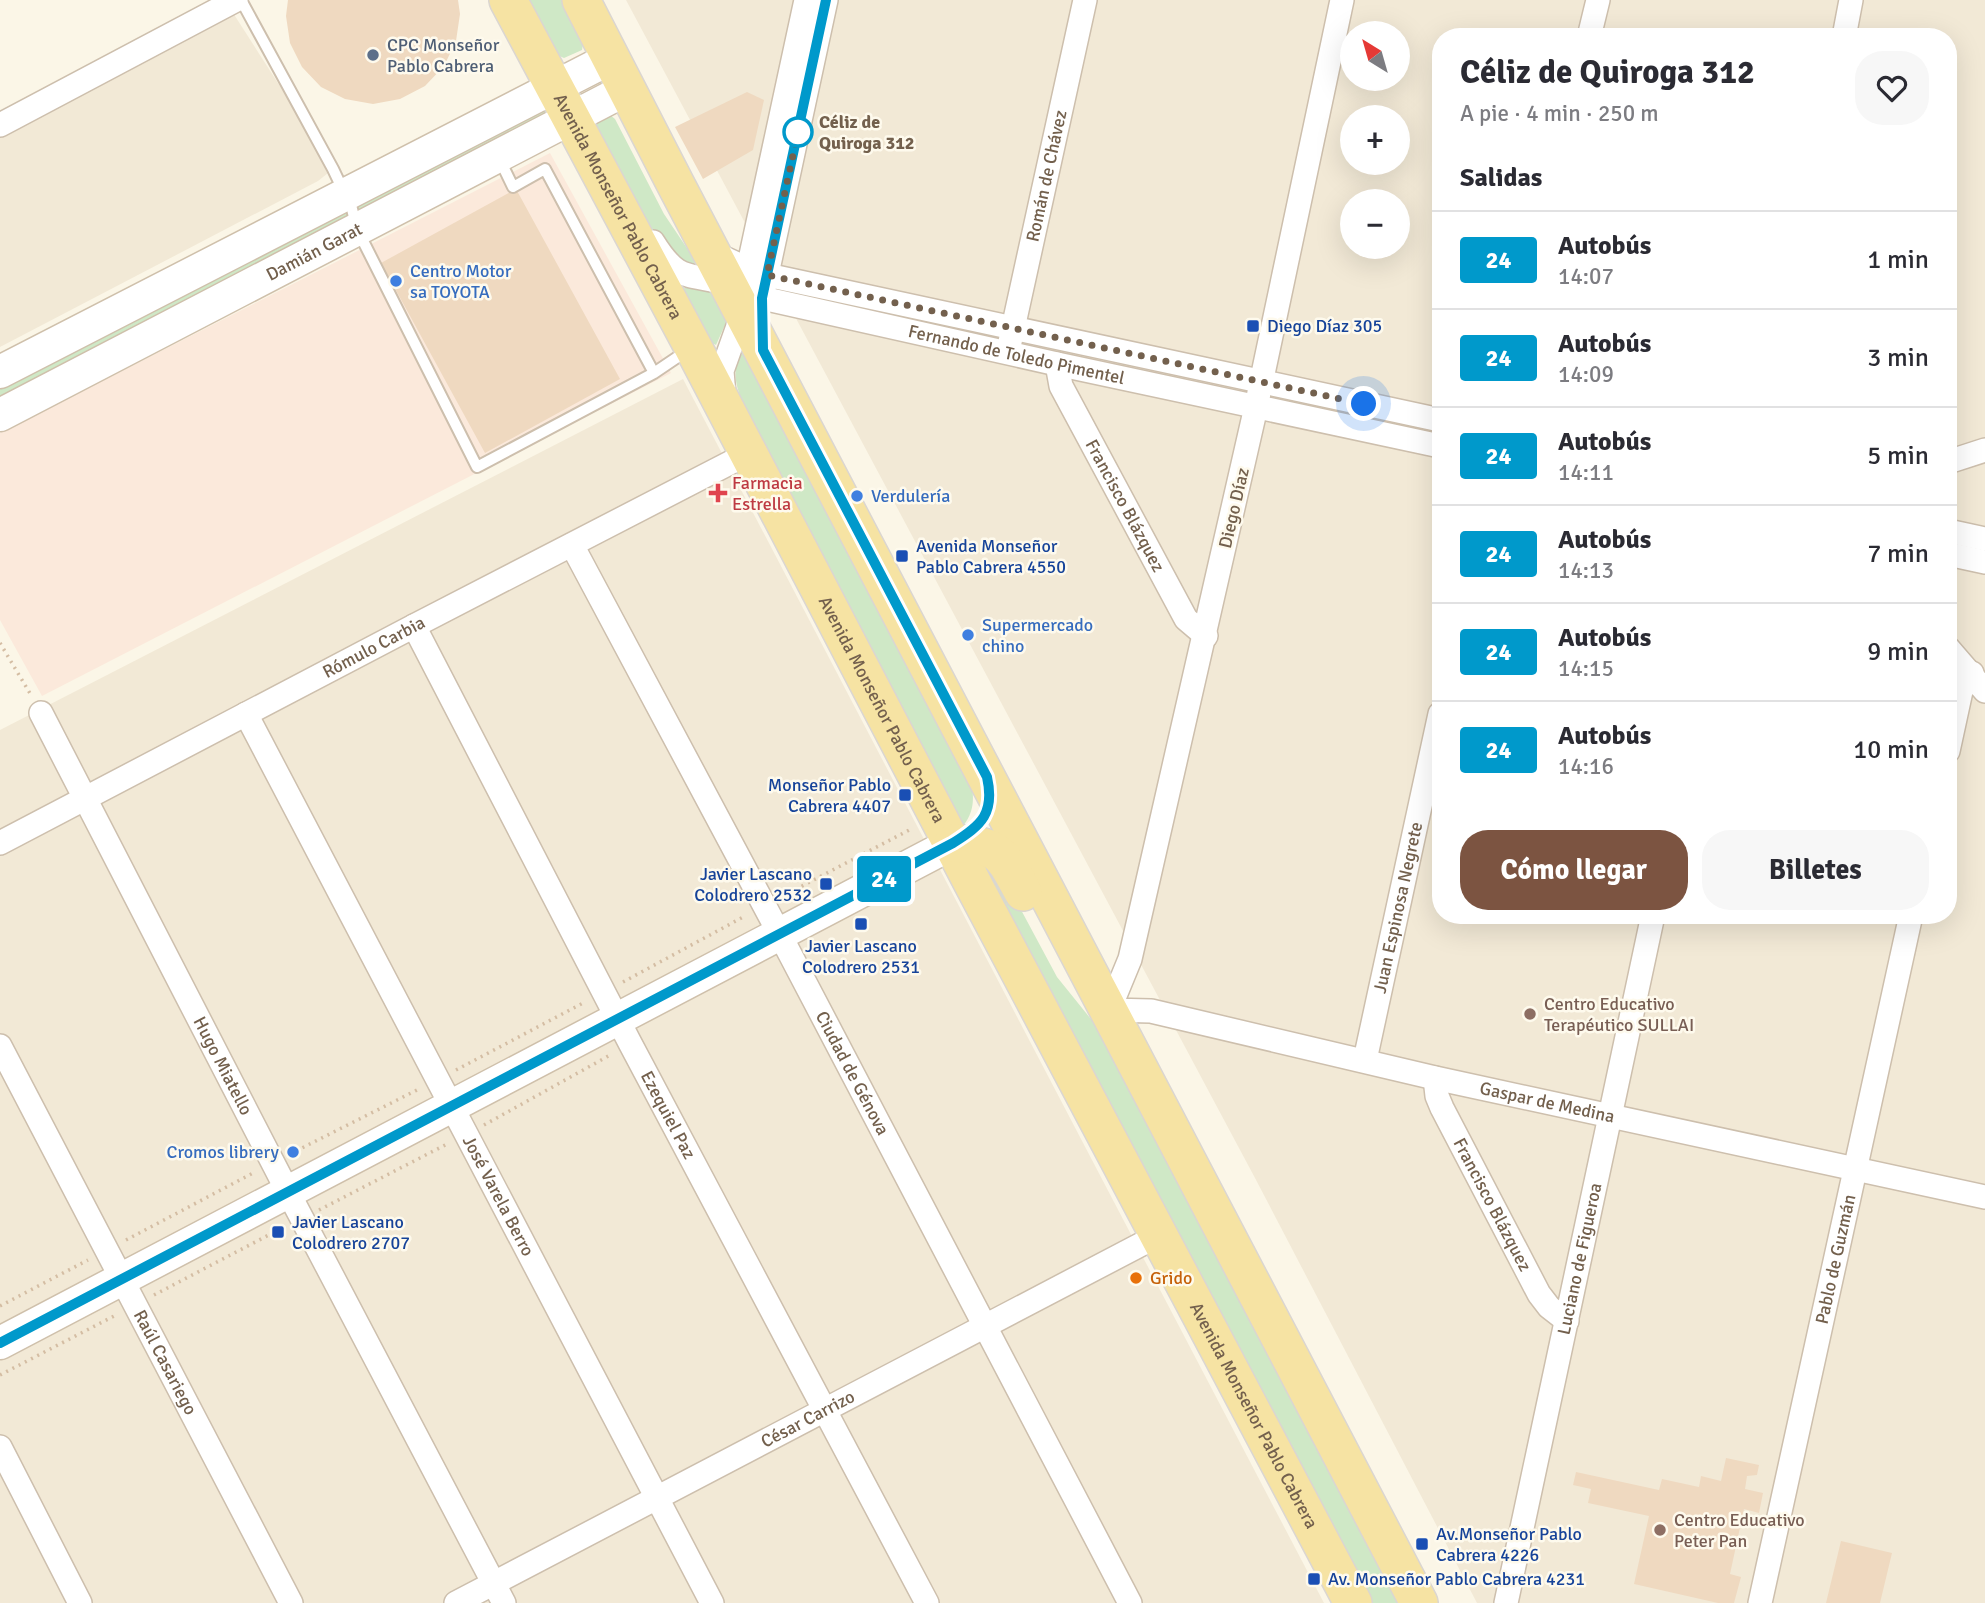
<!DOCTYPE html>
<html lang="es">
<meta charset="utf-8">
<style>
:root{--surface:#fff;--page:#f7f7f7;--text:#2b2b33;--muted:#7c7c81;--line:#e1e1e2;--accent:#7c5441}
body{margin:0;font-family:Signika,sans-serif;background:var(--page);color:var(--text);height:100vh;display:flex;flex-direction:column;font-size:26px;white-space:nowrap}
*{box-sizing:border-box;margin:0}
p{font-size:23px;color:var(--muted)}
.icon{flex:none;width:38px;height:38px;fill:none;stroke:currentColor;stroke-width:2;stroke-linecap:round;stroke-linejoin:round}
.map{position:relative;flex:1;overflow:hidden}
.sheet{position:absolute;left:1432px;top:28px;width:525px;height:896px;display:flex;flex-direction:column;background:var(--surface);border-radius:28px;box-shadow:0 7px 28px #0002}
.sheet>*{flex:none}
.badge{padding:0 14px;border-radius:5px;font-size:24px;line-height:46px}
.needle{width:46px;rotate:323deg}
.fabs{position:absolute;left:1340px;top:21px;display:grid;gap:14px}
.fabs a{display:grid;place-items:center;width:70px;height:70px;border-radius:50%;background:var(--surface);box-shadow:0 7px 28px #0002;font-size:35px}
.you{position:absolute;width:35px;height:35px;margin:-18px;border:5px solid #fff;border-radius:50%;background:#1a73e8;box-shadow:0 0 0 10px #1a73e833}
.map>.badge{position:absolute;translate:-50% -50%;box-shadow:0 0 0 4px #fff}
h2{padding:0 28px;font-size:26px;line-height:63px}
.round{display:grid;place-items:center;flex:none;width:74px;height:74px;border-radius:28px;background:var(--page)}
.overview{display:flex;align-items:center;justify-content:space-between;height:119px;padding:0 28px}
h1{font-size:33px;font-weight:700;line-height:52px}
.action{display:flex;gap:14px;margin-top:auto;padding:14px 28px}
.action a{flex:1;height:80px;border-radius:28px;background:var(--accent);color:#fff;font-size:28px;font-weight:700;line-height:80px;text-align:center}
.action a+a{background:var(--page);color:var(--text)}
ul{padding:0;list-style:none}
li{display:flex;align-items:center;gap:21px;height:98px;padding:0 28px;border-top:2px solid var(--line)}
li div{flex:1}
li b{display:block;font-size:26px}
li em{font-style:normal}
li .badge{min-width:77px;font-weight:700;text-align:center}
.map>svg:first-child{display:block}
.residential{fill:#f2e9d6;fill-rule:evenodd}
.commercial{fill:#fbe9db}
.green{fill:#cfe8c6}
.building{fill:#efd9c0}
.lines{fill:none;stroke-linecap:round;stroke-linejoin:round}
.lane-casing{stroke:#cdbfad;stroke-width:14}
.street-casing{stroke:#cdbfad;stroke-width:26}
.secondary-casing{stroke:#cfc0ab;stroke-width:35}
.primary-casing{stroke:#dbd6d1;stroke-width:40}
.path{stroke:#d4bda3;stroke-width:3.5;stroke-dasharray:2 5;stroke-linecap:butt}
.lane{stroke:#fff;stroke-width:10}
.street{stroke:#fff;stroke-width:23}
.secondary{stroke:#fff;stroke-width:32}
.primary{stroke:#f6e3a3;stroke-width:37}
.line-casing{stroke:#fff;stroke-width:16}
.line{stroke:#0099cb;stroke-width:10}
.walk{stroke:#73604d;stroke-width:7;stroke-dasharray:0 12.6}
.service-dot{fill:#5c6f8a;stroke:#fefaed;stroke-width:2.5}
.stop-dot{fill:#fff;stroke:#0099cb;stroke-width:3.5}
.shop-dot{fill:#3f7fe0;stroke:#fefaed;stroke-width:2.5}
.transit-dot{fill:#1a4fb4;stroke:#fefaed;stroke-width:2.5}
.health-dot{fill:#e0444e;stroke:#fefaed;stroke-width:2.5}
.education-dot{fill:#8d6e63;stroke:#fefaed;stroke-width:2.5}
.food-dot{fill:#e8710a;stroke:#fefaed;stroke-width:2.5}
.labels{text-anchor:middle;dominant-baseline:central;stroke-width:5;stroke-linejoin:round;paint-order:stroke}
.service-label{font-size:18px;fill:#4e5e75;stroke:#fefaed;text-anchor:start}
.stop-label{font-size:18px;font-weight:bold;fill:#73604d;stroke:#fefaed;text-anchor:start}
.street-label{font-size:18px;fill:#73604d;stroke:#fefaed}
.shop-label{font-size:18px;fill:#366cbe;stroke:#fefaed;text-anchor:start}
.transit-label{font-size:18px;fill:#164399;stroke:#fefaed;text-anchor:start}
.health-label{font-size:18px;fill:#be3a42;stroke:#fefaed;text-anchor:start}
.education-label{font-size:18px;fill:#785e54;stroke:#fefaed;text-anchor:start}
.food-label{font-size:18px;fill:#c56008;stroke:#fefaed;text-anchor:start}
</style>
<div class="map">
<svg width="1985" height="1603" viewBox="0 0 1985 1603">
<rect width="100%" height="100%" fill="#fbf6e7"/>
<path class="residential" d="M626,0H1985V1603H1477L1255,1178ZM1353,33H1398V79H1353ZM1440,37H1948V915H1440ZM1353,117H1398V163H1353ZM1353,201H1398V247H1353Z
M226,2L333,169L318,181L0,347V117Z
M683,379L1324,1603H0V730Z"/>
<path class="commercial" d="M550,153L671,373L42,696L0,620V433Z"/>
<path class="green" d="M526,0H564L583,44L582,50L564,58L555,54Z
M544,107L552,117L0,409V380Z
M595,114H609L615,119L664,214L699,266H686L665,250L647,221L633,205L594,129Z
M686,287L712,290L728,318L716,345L708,341L682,290Z
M745,350L971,779C974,797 975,811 963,826L753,425C743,402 724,373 745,350Z
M987,867L1004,878L1057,977L1107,1039L1406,1603H1367L984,868Z"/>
<path class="building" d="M288,0H458L460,14L456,41L444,66L425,86L400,99L373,104L345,99L321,87L302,67L290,43L286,16Z
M747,92L764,100L753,150L703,179L675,127Z
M516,189L620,379L485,453L381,263Z
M1726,1458L1759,1465L1757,1475L1747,1476L1745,1489L1763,1493L1759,1513L1744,1509L1730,1574L1741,1577L1734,1603H1718L1634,1584L1649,1516L1588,1503L1591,1489L1573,1485L1576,1472L1659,1490L1662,1479L1699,1487L1701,1476L1721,1481Z
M1841,1541L1892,1553L1880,1603H1826Z"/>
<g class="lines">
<g class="lane-casing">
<path id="lane" d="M241,0L333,169L352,209L357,229L477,467L654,373
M499,158L513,187L545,169L654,373L688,350"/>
</g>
<g class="street-casing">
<g id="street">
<path id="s1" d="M1342,0L1256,407L1130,959L1109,1010L1151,1011L1435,1078L1985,1197"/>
<path d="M1589,37L1598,0"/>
<path d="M1844,37L1851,0"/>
<path d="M0,125L236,0"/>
<path id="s2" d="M653,242C678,282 686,273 726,283C739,286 751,293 762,298L1057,364L1440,446"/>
<path d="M711,252L748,269L767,275L1440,420"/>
<path d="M764,288L826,0"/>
<path id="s3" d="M1010,342L1085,0"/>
<path id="s4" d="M1057,364L1061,386L1186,619L1206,636"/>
<path d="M724,396L722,371L743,312L748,269L806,0"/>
<path d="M1948,462L1985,450"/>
<path d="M1948,531L1985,539"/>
<path id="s5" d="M572,545L779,933L1130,1603"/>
<path d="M1948,554L1985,562"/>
<path id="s6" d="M414,626L630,1043L927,1603"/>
<path d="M1948,648L1985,691"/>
<path id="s7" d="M41,713L288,1192L504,1603"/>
<path id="s8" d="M246,714L712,1603"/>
<path d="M1948,751L1961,691L1972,673"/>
<path id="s9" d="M0,843L414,626L749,453"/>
<path id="s10" d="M0,1046L291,1603"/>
<path id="s11" d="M1365,1060L1440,714"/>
<path id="s12" d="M1435,1078L1437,1096L1442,1108L1539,1294L1549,1307L1567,1321"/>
<path d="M0,1447L80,1603"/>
<path id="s13" d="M456,1603L1159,1235"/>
<path id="s14" d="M1506,1603L1653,915"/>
<path id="s15" d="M1760,1603L1911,915"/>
</g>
</g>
<g class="secondary-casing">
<g id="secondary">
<path d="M0,372L611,58"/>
<path id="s16" d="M0,415L627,89"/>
<path d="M0,1343L953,843"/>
</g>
</g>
<g class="primary-casing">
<g id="primary">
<path id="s17" d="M508,0L693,347L972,882L1353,1603"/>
<path d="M581,0L676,185L1419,1603"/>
<path d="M953,843C1001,846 1001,852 1023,892"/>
</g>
</g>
<path class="path" d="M0,643L31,695
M783,896L913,828
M623,982L745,916
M456,1070L585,1002
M484,1125L612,1054
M290,1154L421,1088
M319,1210L449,1143
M126,1240L255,1172
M154,1295L284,1227
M0,1306L88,1260
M0,1375L116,1315"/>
<use href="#lane" class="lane"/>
<use href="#street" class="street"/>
<use href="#secondary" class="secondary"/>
<use href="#primary" class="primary"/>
</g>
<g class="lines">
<g class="line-casing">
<path id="line" d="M0,1343L953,843C982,825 995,813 987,777L763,350L762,298L826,0"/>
</g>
<use href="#line" class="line"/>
<path class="walk" d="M798,132L767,275L1364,404"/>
</g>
<circle class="service-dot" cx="373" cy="55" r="7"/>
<circle class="stop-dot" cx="798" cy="132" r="14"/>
<g class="shop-dot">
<circle cx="396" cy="281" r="7"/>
<circle cx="857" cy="496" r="7"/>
<circle cx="968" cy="635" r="7"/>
<circle cx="293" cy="1152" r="7"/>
</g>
<g class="transit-dot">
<rect x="1246" y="319" width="14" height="14" rx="3.5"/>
<rect x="895" y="549" width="14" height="14" rx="3.5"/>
<rect x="898" y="788" width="14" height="14" rx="3.5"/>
<rect x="819" y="877" width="14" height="14" rx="3.5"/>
<rect x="854" y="917" width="14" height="14" rx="3.5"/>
<rect x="271" y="1225" width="14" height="14" rx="3.5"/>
<rect x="1415" y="1537" width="14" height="14" rx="3.5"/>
<rect x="1307" y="1572" width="14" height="14" rx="3.5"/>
</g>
<path class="health-dot" d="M714.5 482.5h7v7h7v7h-7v7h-7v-7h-7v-7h7z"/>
<g class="education-dot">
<circle cx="1530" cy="1014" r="7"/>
<circle cx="1660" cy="1530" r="7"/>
</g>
<circle class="food-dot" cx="1136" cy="1278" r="7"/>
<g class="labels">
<g class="service-label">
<text x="387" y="45">CPC Monseñor<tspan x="387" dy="21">Pablo Cabrera</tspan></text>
</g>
<g class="stop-label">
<text x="819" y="122">Céliz de<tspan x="819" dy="21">Quiroga 312</tspan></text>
</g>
<g class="street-label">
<text stroke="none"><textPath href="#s3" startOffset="170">Román de Chávez</textPath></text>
<text stroke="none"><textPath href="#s17" startOffset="234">Avenida Monseñor Pablo Cabrera</textPath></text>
<text stroke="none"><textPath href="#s16" startOffset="354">Damián Garat</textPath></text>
<text stroke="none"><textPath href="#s2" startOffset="388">Fernando de Toledo Pimentel</textPath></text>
<text stroke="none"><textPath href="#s4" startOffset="158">Francisco Blázquez</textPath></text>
<text transform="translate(1234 508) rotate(-77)">Diego Díaz</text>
<text stroke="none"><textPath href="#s9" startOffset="422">Rómulo Carbia</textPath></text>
<text stroke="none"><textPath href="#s17" startOffset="802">Avenida Monseñor Pablo Cabrera</textPath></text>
<text stroke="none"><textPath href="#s11" startOffset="156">Juan Espinosa Negrete</textPath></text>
<text stroke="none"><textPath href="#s7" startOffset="397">Hugo Miatello</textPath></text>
<text stroke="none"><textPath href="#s5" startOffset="598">Ciudad de Génova</textPath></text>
<text stroke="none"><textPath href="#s1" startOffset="1486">Gaspar de Medina</textPath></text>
<text stroke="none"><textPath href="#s6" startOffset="551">Ezequiel Paz</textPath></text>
<text stroke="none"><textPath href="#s8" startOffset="544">José Varela Berro</textPath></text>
<text stroke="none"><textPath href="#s12" startOffset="140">Francisco Blázquez</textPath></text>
<text stroke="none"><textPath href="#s14" startOffset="352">Luciano de Figueroa</textPath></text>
<text stroke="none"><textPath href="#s15" startOffset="352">Pablo de Guzmán</textPath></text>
<text stroke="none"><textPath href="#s10" startOffset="357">Raúl Casariego</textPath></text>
<text stroke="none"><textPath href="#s17" startOffset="1600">Avenida Monseñor Pablo Cabrera</textPath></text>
<text stroke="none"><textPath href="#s13" startOffset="397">César Carrizo</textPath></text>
</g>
<g class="shop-label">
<text x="410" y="271">Centro Motor<tspan x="410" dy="21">sa TOYOTA</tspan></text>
<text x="871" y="496">Verdulería</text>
<text x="982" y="625">Supermercado<tspan x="982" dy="21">chino</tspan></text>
<text x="279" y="1152" text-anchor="end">Cromos librery</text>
</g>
<g class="transit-label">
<text x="1267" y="326">Diego Díaz 305</text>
<text x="916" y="546">Avenida Monseñor<tspan x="916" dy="21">Pablo Cabrera 4550</tspan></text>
<text x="891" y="785" text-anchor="end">Monseñor Pablo<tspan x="891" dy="21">Cabrera 4407</tspan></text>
<text x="812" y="874" text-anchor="end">Javier Lascano<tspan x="812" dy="21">Colodrero 2532</tspan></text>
<text x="861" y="946" text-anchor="middle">Javier Lascano<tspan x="861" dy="21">Colodrero 2531</tspan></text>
<text x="292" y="1222">Javier Lascano<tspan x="292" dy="21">Colodrero 2707</tspan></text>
<text x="1436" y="1534">Av.Monseñor Pablo<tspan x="1436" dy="21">Cabrera 4226</tspan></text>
<text x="1328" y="1579">Av. Monseñor Pablo Cabrera 4231</text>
</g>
<g class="health-label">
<text x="732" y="483">Farmacia<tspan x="732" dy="21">Estrella</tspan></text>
</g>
<g class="education-label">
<text x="1544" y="1004">Centro Educativo<tspan x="1544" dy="21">Terapéutico SULLAI</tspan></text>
<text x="1674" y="1520">Centro Educativo<tspan x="1674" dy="21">Peter Pan</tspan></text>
</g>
<g class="food-label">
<text x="1150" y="1278">Grido</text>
</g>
</g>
</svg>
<div class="fabs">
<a><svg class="needle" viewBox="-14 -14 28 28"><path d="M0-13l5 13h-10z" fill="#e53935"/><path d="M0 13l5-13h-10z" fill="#7c7c81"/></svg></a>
<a>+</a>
<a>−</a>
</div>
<div class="you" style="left:1364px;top:404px"></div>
<b class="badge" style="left:884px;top:879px;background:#0099cb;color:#fff">24</b>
<section class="sheet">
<div class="overview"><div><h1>Céliz de Quiroga 312</h1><p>A pie · 4 min · 250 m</p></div><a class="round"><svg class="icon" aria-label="heart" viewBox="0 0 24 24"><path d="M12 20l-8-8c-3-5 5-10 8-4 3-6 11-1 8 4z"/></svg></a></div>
<h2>Salidas</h2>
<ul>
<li><span class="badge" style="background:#0099cb;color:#fff">24</span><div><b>Autobús</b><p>14:07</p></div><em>1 min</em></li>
<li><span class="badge" style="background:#0099cb;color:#fff">24</span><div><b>Autobús</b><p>14:09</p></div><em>3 min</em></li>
<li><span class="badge" style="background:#0099cb;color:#fff">24</span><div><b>Autobús</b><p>14:11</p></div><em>5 min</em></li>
<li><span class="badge" style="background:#0099cb;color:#fff">24</span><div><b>Autobús</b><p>14:13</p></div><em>7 min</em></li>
<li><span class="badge" style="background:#0099cb;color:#fff">24</span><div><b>Autobús</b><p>14:15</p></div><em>9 min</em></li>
<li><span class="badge" style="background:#0099cb;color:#fff">24</span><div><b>Autobús</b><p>14:16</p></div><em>10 min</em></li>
</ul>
<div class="action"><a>Cómo llegar</a><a>Billetes</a></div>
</section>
</div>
